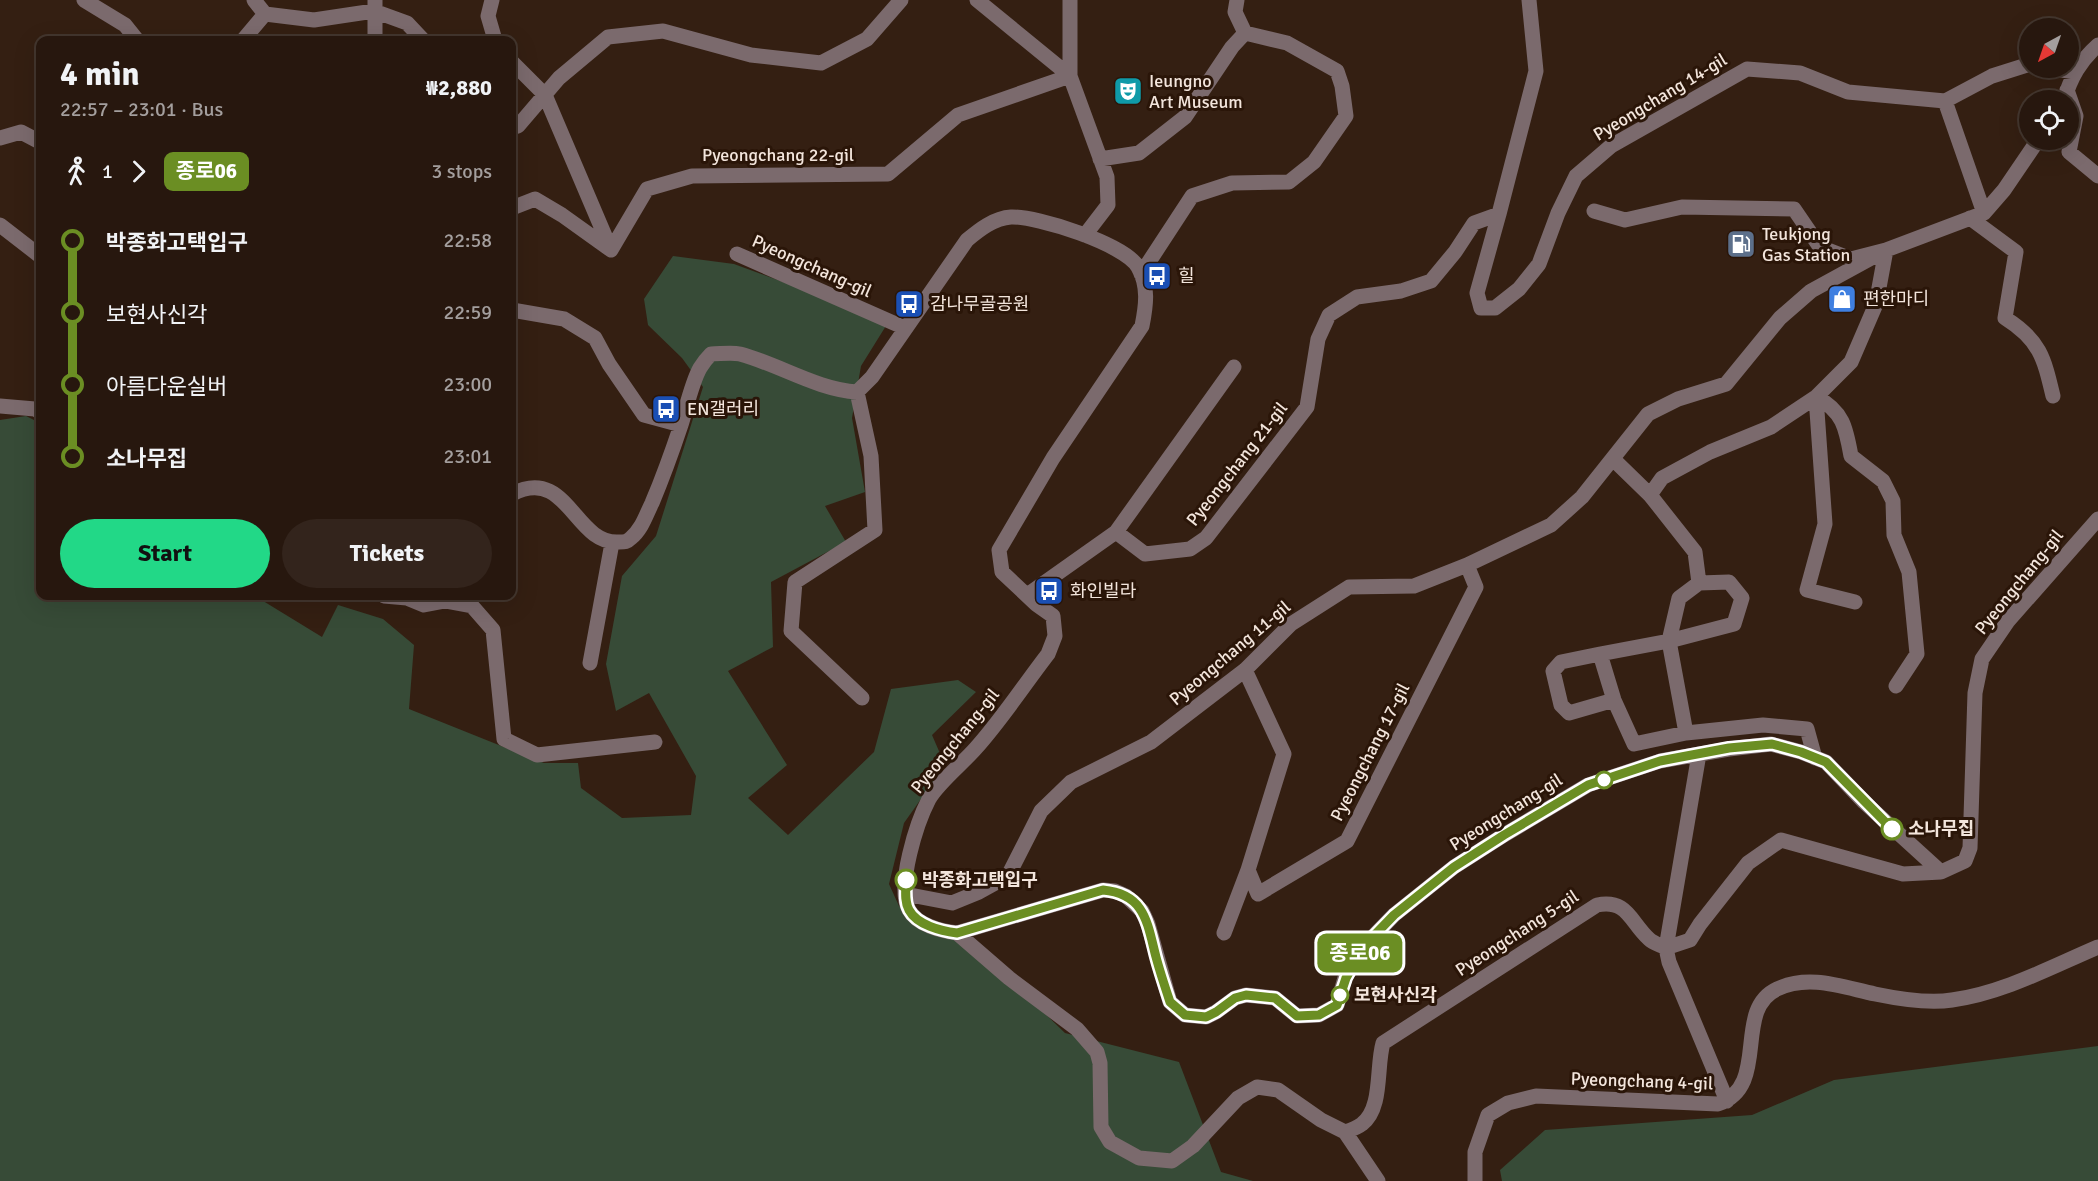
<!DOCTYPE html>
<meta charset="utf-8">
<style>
:root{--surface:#27170e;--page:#33241c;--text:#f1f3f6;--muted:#a49f9e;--line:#43362e;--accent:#22d887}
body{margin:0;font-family:Signika,"Noto Sans KR",sans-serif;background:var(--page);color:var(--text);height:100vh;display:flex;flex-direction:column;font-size:22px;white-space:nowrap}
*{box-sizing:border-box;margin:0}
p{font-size:20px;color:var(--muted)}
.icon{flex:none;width:33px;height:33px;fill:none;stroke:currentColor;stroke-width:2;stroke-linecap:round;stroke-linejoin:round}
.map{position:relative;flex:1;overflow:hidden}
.panel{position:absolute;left:36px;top:36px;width:480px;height:564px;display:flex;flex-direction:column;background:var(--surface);border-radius:12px;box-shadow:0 6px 24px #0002,0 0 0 2px var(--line)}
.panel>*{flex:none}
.badge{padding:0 12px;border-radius:9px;font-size:21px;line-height:39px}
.needle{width:39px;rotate:220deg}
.tools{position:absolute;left:2019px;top:18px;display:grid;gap:12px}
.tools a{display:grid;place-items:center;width:60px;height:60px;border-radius:50%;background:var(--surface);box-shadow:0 6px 24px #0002,0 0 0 2px var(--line);font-size:30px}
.map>.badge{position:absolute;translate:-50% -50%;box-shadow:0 0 0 3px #fff}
.legs{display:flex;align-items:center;gap:9px;height:66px;padding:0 24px;font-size:20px}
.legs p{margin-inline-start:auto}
.head{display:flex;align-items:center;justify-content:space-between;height:102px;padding:0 24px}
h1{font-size:33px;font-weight:700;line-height:45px}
.primary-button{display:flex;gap:12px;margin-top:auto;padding:12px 24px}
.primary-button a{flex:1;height:69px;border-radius:36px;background:var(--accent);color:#111;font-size:24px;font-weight:700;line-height:69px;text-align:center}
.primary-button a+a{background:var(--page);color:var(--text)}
ul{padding:0 24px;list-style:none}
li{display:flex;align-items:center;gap:21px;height:72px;font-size:22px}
li i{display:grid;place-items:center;width:9px;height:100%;margin:0 8px;background:currentColor}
li i::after{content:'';width:15px;height:15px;margin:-8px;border:4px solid;border-radius:50%;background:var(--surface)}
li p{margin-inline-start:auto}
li:first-child i{background:linear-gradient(#0000 50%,currentColor 0)}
li:last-child i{background:linear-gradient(currentColor 50%,#0000 0)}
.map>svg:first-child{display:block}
.green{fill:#374b37}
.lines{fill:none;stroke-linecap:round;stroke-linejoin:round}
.minor{stroke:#7b6a6d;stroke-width:15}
.line-1-casing{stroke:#fff;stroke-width:14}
.line-1{stroke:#6b8e23;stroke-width:9}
.stop-1-dot{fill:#fff;stroke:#6b8e23;stroke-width:3}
.labels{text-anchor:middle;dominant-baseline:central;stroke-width:6;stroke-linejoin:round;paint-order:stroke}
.poi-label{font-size:18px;fill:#f3e5dc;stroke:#2a1508;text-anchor:start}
.street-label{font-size:18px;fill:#f3e5dc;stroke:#2a1508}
.stop-label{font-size:18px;font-weight:bold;fill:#f3e5dc;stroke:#2a1508;text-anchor:start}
</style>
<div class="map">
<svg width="2098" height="1181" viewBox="0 0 2098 1181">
<rect width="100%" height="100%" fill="#341f12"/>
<path class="green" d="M673,256L734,264L889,321L861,366L852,418L865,492L825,506L846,542L771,582L773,647L728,671L787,765L748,798L788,835L874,752L891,689L958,680L976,692L932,735L945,765L904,823L889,884L899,906L942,934L952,933L1033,1002L1065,1033L1179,1062L1221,1172L1253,1181H0V420L26,416L40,423V596H255L322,637L338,605L383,619L414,645L409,709L544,763H578L581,788L622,818L691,815L696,776L649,693L616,711L606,664L622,576L656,536L703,387L682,358L648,325L644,299Z
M2098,1046V1181H1502L1500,1170L1545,1130L1752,1115L1834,1080Z"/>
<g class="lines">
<path class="minor" d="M84,0L125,25L137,40
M254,0L265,14L314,20L374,11L407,23L423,40
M375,0V40
M492,0L488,16L495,40
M977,0L1070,76
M1070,0V76L1107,177L1108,205L1085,235
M1237,0L1235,12L1245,33
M243,40L265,14
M512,62L545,95L611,250
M2049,68L2075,72
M2067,90L2076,116L2069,152L2098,176
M2064,100C2071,77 2080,61 2098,45
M1945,101L1984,213
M512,128L518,126L559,78L608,37L663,31L751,55L821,63L867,39L901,0
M0,138L21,132L40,142
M1100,159L1139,153L1185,117L1232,47L1245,33L1287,43L1337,71L1342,86L1346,116L1314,162L1289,182L1232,183L1192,196L1141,274
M512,208L535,199L562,215L611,250L647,189L692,176L888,174L958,115L1070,76
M1594,211L1625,220L1682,207L1794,209L1820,247L1851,259L1886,250L1876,304L1851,362L1816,397L1825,524L1807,590L1855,602
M1499,214L1477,293L1481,308H1495L1519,289L1539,264L1558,213L1576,176L1611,146L1747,69L1800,73L1848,92L1945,101L1992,76L2030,64
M1970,218L2016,252L2005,318C2040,340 2044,358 2053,396
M0,225L40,256
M737,254L905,328
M512,310L564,319L595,338L609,364L644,415L681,425
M857,392L871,456L875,530L795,582L791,631L862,698
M0,406L35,409L40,412
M1613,459L1650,495L1695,552L1699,583
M512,494C568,465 574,545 619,542C625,542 627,542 631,538C642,529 646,515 652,503C663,477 672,452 681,425C686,409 692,382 700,368C703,363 707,358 711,354C720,354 731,352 740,354C778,364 818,390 857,392L872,377L967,240C979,230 994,218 1011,217C1037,216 1125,244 1138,267C1149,286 1146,306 1142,326L1053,458L999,550L1002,572L1036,604L1053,616L1055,636L1048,654C1024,685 1002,719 976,748C963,763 938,783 929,799C917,822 896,886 909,910C917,925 941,931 957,933L1103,890L1115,891L1126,896L1142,911L1148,924L1170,1002L1185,1015L1206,1017L1216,1012L1235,998L1246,995L1275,998L1297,1016L1319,1015L1337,1005L1345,978L1363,947L1394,915L1454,867L1504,835L1588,785L1660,761L1729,749L1771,744L1801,752L1826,762L1864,802L1941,872L1965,861L1970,848L1975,693L1982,659L2008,621L2098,519
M1650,495L1662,478L1710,452L1771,427L1816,397C1843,411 1846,428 1851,456L1883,481L1893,501L1894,535L1909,572L1917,654L1896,686
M1116,532L1145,554L1190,549L1206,538L1307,407L1318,339L1329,315L1357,297L1401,291L1431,281L1455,252L1474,223L1499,214L1536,71L1529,0
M1027,595L1116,532L1234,367
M384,596L407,598L409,596
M407,596V598L424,605L445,601L472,606L493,630L504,739L537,755L655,742
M1600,654L1669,641L1734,624L1742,598L1729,582L1699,583L1679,598L1669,641L1686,733
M590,663L612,543
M1245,670L1284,754L1248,870L1258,894L1347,841L1476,587L1467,565
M1614,700L1569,713L1561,705L1553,671L1561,662L1600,654L1614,700L1634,744L1686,733L1763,725L1807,729L1815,758
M1699,754L1666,948L1669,962L1727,1101
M905,894L952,903L979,892L1008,876L1041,811L1071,782L1151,742L1245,670L1291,624L1349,587L1414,586L1467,565L1551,525L1582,497L1648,414L1678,399L1726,384L1780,318L1811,291L1886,250L1984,213L2004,190L2038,140
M957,933L1009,978L1077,1029L1097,1052L1100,1063L1101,1127L1110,1142L1139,1158L1172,1161L1193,1146L1238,1098L1257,1087L1278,1090L1321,1120L1345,1132L1378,1181
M1224,933L1248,870
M1345,1132C1351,1130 1357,1128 1362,1124C1383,1108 1376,1067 1383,1043L1597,905C1628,899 1630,922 1649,939C1653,943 1660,945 1666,948L1690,940L1700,924L1748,863L1781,840L1903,874L1941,872
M1475,1181V1152L1488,1115L1508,1103L1536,1096L1718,1104C1771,1086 1732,1010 1777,989C1809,974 1842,987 1875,994C1899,999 1928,1004 1952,1000C2003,993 2051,967 2098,947"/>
</g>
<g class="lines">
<g class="line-1-casing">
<path id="line-1" d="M906,880C906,889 904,901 909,910C917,925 941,931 957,933L1103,890C1145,894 1147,922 1156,957C1160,972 1165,987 1170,1002L1185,1015L1206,1017L1216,1012L1235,998L1246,995L1275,998L1297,1016L1319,1015L1337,1005L1346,978L1363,947L1394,915L1454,867L1504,835L1588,785L1660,761L1729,748L1772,744L1801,752L1826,762L1892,829"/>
</g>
<use href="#line-1" class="line-1"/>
</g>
<defs>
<g id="theatre-square" transform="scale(1.5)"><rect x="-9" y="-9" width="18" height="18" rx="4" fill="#0f9aa8" stroke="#2a1508"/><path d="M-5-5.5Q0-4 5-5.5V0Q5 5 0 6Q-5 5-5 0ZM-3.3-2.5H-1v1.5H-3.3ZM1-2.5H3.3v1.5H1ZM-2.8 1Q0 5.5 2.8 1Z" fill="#fff"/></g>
<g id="fuel-square" transform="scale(1.5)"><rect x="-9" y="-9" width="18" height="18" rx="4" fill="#5c6f8a" stroke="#2a1508"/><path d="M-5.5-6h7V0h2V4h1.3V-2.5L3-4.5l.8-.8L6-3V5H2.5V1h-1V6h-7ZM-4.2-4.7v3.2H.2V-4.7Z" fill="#fff"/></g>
<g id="bus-square" transform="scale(1.5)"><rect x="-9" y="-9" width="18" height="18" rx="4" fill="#1a4fb4" stroke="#2a1508"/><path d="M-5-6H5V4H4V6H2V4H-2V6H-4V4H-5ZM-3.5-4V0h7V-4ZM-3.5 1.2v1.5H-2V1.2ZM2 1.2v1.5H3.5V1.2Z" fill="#fff"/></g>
<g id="shop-square" transform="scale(1.5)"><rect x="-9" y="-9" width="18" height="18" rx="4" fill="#3f7fe0" stroke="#2a1508"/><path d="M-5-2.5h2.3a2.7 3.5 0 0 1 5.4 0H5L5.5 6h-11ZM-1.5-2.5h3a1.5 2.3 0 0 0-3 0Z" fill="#fff"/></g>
</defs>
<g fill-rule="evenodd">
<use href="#theatre-square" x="1128" y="91"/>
<use href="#fuel-square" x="1741" y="244"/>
<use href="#bus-square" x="1157" y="276"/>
<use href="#shop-square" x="1842" y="299"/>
<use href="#bus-square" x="909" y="304"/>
<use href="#bus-square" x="666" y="409"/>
<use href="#bus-square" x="1049" y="591"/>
</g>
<g class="stop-1-dot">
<circle cx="1604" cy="780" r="8"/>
<circle cx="1892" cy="829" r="10"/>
<circle cx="906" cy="880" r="10"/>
<circle cx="1340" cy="995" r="8"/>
</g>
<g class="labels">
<g class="poi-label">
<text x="1149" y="81">Ieungno<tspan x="1149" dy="21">Art Museum</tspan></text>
<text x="1762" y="234">Teukjong<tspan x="1762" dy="21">Gas Station</tspan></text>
<text x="1178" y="276">힐</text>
<text x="1863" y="299">편한마디</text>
<text x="930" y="304">감나무골공원</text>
<text x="687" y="409">EN갤러리</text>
<text x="1070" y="591">화인빌라</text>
</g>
<g class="street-label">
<text transform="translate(1660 97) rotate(-31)">Pyeongchang 14-gil</text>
<text x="778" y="155">Pyeongchang 22-gil</text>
<text transform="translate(812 266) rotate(24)">Pyeongchang-gil</text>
<text transform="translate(1237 464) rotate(-52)">Pyeongchang 21-gil</text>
<text transform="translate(2019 582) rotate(-51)">Pyeongchang-gil</text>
<text transform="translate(1230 653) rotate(-40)">Pyeongchang 11-gil</text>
<text transform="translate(955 741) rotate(-51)">Pyeongchang-gil</text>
<text transform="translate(1370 752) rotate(-63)">Pyeongchang 17-gil</text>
<text transform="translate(1506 812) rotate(-32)">Pyeongchang-gil</text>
<text transform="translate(1517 933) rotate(-33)">Pyeongchang 5-gil</text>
<text transform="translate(1642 1081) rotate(2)">Pyeongchang 4-gil</text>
</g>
<g class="stop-label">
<text x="1908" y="829">소나무집</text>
<text x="922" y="880">박종화고택입구</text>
<text x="1354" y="995">보현사신각</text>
</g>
</g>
</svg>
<div class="tools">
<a><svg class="needle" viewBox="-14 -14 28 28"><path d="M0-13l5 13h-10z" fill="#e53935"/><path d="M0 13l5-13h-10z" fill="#a49f9e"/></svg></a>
<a><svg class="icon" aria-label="locate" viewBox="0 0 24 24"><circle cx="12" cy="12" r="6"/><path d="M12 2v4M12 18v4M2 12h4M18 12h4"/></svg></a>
</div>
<b class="badge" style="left:1360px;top:953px;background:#6b8e23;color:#fff">종로06</b>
<section class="panel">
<div class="head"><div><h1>4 min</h1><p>22:57 – 23:01 · Bus</p></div><b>₩2,880</b></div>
<div class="legs"><svg class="icon" aria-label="walk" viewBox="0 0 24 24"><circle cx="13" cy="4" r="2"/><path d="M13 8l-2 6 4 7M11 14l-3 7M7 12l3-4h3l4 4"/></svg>1<svg class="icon" aria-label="forward" viewBox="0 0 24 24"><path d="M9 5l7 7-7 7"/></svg><b class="badge" style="background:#6b8e23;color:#fff">종로06</b><p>3 stops</p></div>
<ul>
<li><i style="color:#6b8e23"></i><b>박종화고택입구</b><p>22:58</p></li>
<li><i style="color:#6b8e23"></i><span>보현사신각</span><p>22:59</p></li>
<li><i style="color:#6b8e23"></i><span>아름다운실버</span><p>23:00</p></li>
<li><i style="color:#6b8e23"></i><b>소나무집</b><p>23:01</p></li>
</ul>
<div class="primary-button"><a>Start</a><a>Tickets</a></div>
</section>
</div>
